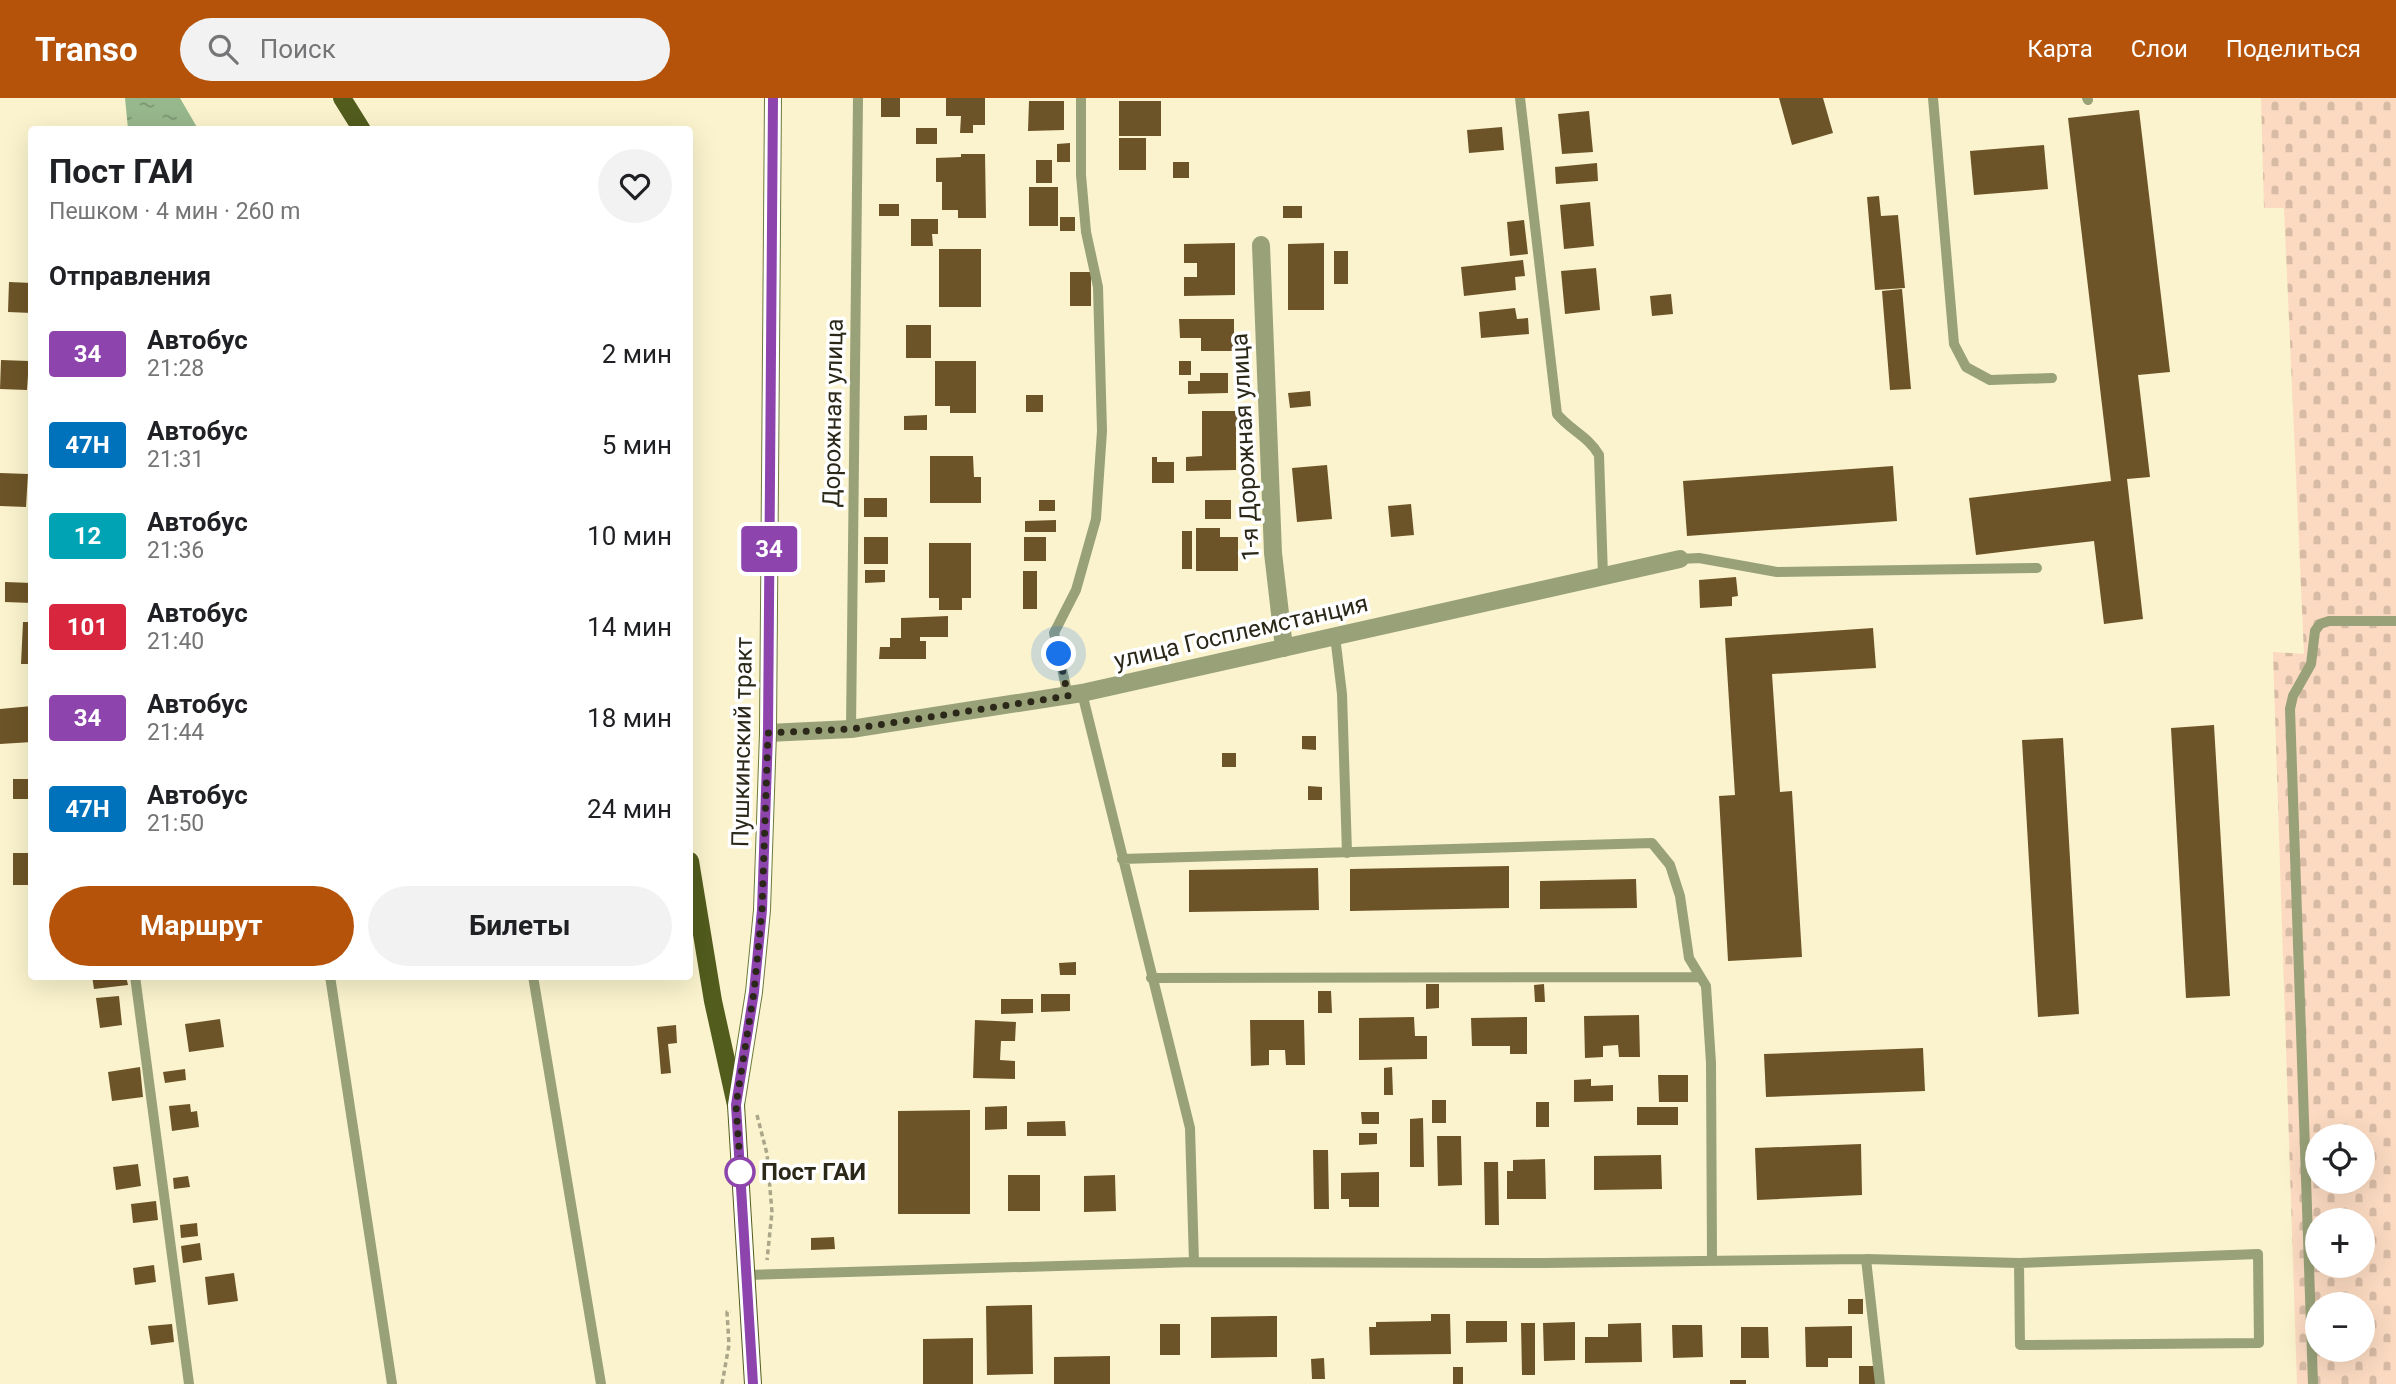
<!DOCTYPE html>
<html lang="ru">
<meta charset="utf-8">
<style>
:root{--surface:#fff;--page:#f2f2f2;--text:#202124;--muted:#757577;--accent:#b45309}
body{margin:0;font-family:Roboto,sans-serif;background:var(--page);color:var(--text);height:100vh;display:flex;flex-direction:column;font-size:26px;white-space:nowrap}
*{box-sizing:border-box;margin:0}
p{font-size:23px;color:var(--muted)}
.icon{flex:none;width:38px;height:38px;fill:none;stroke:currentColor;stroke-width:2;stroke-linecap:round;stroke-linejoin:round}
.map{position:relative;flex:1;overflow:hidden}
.side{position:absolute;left:28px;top:28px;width:665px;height:854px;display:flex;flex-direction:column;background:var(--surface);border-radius:7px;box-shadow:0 7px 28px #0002}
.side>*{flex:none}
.badge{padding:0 14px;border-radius:5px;font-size:24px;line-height:46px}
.controls{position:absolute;left:2305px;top:1026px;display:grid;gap:14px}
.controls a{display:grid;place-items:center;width:70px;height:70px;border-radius:50%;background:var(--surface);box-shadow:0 7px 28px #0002;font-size:35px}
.you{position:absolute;width:35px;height:35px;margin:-18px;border:5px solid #fff;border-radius:50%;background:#1a73e8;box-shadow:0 0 0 10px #1a73e833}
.map>.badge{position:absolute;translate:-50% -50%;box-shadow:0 0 0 4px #fff}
h2{padding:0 21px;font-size:26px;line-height:63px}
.round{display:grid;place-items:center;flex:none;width:74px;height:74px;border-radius:37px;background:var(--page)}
.head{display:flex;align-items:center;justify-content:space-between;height:119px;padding:0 21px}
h1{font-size:33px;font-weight:700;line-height:52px}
.button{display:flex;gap:14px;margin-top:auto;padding:14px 21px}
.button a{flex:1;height:80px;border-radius:42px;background:var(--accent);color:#fff;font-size:28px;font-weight:700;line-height:80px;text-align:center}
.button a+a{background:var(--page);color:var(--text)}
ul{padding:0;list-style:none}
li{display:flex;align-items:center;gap:21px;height:91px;padding:0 21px}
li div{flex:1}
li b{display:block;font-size:26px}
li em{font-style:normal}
li .badge{min-width:77px;font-weight:700;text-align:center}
header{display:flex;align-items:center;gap:42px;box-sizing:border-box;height:98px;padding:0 35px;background:var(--accent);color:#fff}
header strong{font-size:33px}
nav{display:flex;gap:38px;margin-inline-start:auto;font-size:24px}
.search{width:490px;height:63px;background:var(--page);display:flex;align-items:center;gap:18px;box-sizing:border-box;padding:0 24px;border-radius:38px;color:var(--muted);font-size:26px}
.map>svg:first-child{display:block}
.cemetery{fill:url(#cemetery-stones);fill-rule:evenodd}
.water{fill:url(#water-ripples)}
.building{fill:#6d5428}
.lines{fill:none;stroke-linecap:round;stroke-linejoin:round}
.path{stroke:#aba689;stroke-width:3.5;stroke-dasharray:5 3.5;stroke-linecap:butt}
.service{stroke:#98a178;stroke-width:10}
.minor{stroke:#98a178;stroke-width:18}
.secondary{stroke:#6e7a3b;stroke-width:18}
.primary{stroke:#525c1d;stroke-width:18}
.line-casing{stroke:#fff;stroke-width:16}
.line{stroke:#8e44ad;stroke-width:10}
.walk{stroke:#2b281a;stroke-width:7;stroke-dasharray:0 12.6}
.stop-dot{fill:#fff;stroke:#8e44ad;stroke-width:3.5}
.labels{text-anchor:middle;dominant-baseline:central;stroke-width:7;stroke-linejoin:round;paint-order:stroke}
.street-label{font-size:24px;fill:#2b281a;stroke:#fff}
.stop-label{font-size:24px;font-weight:bold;fill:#2b281a;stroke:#fff;text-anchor:start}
</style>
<header>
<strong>Transo</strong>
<div class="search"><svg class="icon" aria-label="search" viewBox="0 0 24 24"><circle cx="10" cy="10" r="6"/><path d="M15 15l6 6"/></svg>Поиск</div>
<nav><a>Карта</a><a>Слои</a><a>Поделиться</a></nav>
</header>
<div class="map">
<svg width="2396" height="1286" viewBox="0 0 2396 1286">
<defs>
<pattern id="cemetery-stones" width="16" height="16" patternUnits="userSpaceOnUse" patternTransform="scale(1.75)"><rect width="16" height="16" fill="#fbdac1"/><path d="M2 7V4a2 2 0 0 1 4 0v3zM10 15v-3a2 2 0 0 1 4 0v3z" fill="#d7bba5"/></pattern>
<pattern id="water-ripples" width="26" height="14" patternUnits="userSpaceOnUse" patternTransform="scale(1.75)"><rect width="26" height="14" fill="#97b78c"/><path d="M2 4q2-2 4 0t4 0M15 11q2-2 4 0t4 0" fill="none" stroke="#7b9572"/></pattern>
</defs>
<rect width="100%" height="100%" fill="#faf3cd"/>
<path class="cemetery" d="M2261,0H2396V1286H2297L2273,554L2304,556L2284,110H2264ZM2317,1038H2362V1083H2317ZM2317,1122H2362V1167H2317ZM2317,1206H2362V1251H2317Z"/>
<path class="water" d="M125,0H180L198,31H128Z"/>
<path class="building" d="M881,0H900V19H881Z
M946,0H985V27H973V35H960L961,18H946Z
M1779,0H1823L1833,35L1792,47Z
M1029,3H1064V32L1028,33Z
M1119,3H1161V38H1119Z
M2139,12L2170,274L2138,277L2150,379L2127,381L2143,521L2104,526L2094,443L1976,457L1969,400L2111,383L2068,20Z
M1589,13L1593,54L1562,56L1558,16Z
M1502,29L1504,52L1469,55L1467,32Z
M916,30H937V46H916Z
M1119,40H1146V72H1119Z
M1070,45V64H1057V46Z
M2044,47L2048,91L1974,97L1970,53Z
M961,56H985L986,120H958V112H942V84H936V60L961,59Z
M1036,62H1052V85H1036Z
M1173,64H1189V80H1173Z
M1597,65L1598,83L1556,86L1555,69Z
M1029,89H1058V128H1029Z
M1879,98L1881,118L1898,117L1905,190L1875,192L1867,99Z
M1590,104L1594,148L1564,151L1560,107Z
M879,106H899V118H879Z
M1283,108H1302V120H1283Z
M1060,119H1075V133H1060Z
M911,121H938V136H932L933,148H911Z
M1524,122L1528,156L1510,158L1507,124Z
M1235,145V197L1184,198V179H1197V165H1184V146Z
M1324,145V212H1288V146Z
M939,151H981V209H939Z
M1334,153H1348V186H1334Z
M1523,162L1525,178L1515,179L1516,192L1464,198L1461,169Z
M1596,170L1600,212L1565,216L1561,173Z
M1070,174H1091V208H1070Z
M9,184L32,185V215L8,214Z
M1902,191L1911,291L1890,292L1882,193Z
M1671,196L1673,216L1652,218L1650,198Z
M1515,210L1517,221L1528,220L1529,236L1481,240L1479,214Z
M1179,221H1234V253H1201V240H1180Z
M906,227H931V260H906Z
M1,262L29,263L27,292L0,291Z
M935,263H976V315H950V308H935Z
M1179,263H1191V277H1179Z
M1200,275H1228V295L1188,296V283H1200Z
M1310,293L1311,308L1290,310L1288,295Z
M1026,297H1043V314H1026Z
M1202,313H1242V327H1236V372L1186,373V359L1202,358Z
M927,317V332H904V318Z
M930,358H973L974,379H981V405H930Z
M1152,359H1157V364H1174V385H1152Z
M1327,367L1332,421L1297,424L1292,370Z
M1893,368L1897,423L1687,438L1683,383Z
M0,375L28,376L26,409L0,408Z
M864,400H887V419H864Z
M1039,402H1055V413H1039Z
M1205,402H1231V421H1205Z
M1411,406L1414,437L1391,439L1388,408Z
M1056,422V434H1025V423Z
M1196,430H1220V439H1238V473H1196Z
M1182,433H1192V471H1182Z
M864,439H888V466H864Z
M1024,439H1046V463H1024Z
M929,445H971V500H962V512H939V500H929Z
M865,472H885V484L865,485Z
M1023,473H1037V511H1023Z
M1736,479L1738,498L1732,499V508L1700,510L1699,482Z
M5,484L32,485V505L5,504Z
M948,518V539H920V543H926V561H879L880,549H890V540H901V520Z
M23,524H32V566H21Z
M1873,530L1876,570L1772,576L1780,694L1792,693L1802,859L1728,863L1719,698L1735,697L1725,540Z
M32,608V644L0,646V611Z
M2214,627L2230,898L2186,900L2171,630Z
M1302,638H1316V652L1302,651Z
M2063,640L2079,916L2038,919L2022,642Z
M1222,655H1236V669H1222Z
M13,681H32V701H13Z
M1308,688L1322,689V702H1308Z
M13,755H32V787H13Z
M1509,768V810L1350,813V771Z
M1318,770L1319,812L1189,814V772Z
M1636,781L1637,810L1540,811V783Z
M1076,864V877H1060L1059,865Z
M92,878H126L128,887L94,891Z
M1426,886H1439V910L1426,911Z
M1544,886L1545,904H1535L1534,887Z
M1318,893H1331L1332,915H1318Z
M1041,896H1070V913L1041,914Z
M119,898L122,927L100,930L96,900Z
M1001,901H1033V915L1001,916Z
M1639,917L1640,959H1619L1618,947L1603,948V959L1585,960L1584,918Z
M1414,919L1415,938H1427V961L1359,962V920Z
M1527,919V956H1510V948H1472L1471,920Z
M220,921L224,949L189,954L185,926Z
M975,922L1016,924L1015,943H1001L1000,962L1015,963V981L973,980Z
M1250,922H1304L1305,967H1286L1285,952H1269V967L1251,968Z
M676,927L677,945L668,946L671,975L661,976L657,929Z
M1923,950L1925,993L1766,999L1764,956Z
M140,969L143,999L112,1003L108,974Z
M1392,969L1393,997H1384V970Z
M185,971L186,982L165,985L163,974Z
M1658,977H1688V1004H1659Z
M1591,981V988L1613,987V1003L1574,1004V982Z
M1432,1002H1446V1025H1432Z
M1536,1004H1549V1029H1536Z
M190,1006L191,1014L197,1013L199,1029L172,1033L169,1008Z
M1007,1008V1031L985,1032V1009Z
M1637,1009H1678V1027H1637Z
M970,1012V1116H898V1013Z
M1361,1014H1379V1026H1362Z
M1423,1020L1424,1069H1410V1021Z
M1065,1023L1066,1038H1027V1024Z
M1359,1035H1377V1046L1359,1047Z
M1437,1038H1461L1462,1087L1438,1088Z
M1861,1046L1862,1097L1757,1102L1755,1050Z
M1313,1052H1328L1329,1111H1314Z
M1661,1057L1662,1091L1594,1092V1058Z
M1545,1061L1546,1101H1507V1073H1513V1062Z
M1484,1064H1498L1499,1127H1485Z
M138,1066L141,1088L116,1092L113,1069Z
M1379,1074V1109H1349V1101H1341V1075Z
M1008,1077H1040V1113H1008Z
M1115,1077L1116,1113L1084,1114V1078Z
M188,1078L190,1089L174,1091L173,1080Z
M156,1103L158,1122L133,1125L131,1106Z
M197,1125L198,1138L181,1140L180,1127Z
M834,1139L835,1151L811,1152V1140Z
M200,1145L202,1162L183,1165L181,1148Z
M154,1167L156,1184L135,1187L133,1170Z
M234,1175L238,1203L208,1207L205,1179Z
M1848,1201H1863V1216H1848Z
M1032,1207L1033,1276L987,1277L986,1208Z
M1431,1216H1450L1451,1256L1370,1257L1369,1229H1376V1224L1431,1223Z
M1277,1218V1259L1211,1260V1219Z
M1466,1223H1507V1244L1466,1245Z
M1575,1224V1262L1544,1263L1543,1225Z
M1521,1225H1535V1277H1522Z
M1641,1225L1642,1264L1585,1265V1239H1608V1226Z
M172,1226L174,1244L151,1247L148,1228Z
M1160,1226H1180V1257H1160Z
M1672,1227H1702L1703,1259L1673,1260Z
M1852,1228V1260H1828V1269H1806L1805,1229Z
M1741,1229H1768L1769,1260H1741Z
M973,1240V1286H923V1241Z
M1110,1258V1286H1054V1259Z
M1324,1260L1325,1281H1312L1311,1261Z
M1859,1268H1876V1286H1859Z
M1453,1269H1463V1286H1453Z
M1730,1282H1746V1286H1730Z"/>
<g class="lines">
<path class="path" d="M757,1017L767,1056L772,1114L767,1162
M722,1286L729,1247L727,1214H731"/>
<path class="service" d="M1520,0L1557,316C1570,332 1589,339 1599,357L1603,478
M1933,0L1954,246L1966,269L1990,282L2052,280
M2087,0L2088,2
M1680,461L1699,460L1777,474L2037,470
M1335,538L1342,596L1347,755
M1082,595L1190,1030L1194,1164
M1068,598L1054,535L1076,492L1096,421L1102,333L1098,189L1086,134L1081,77V0
M851,631L858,0
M1122,761L1652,745L1670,767L1680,798L1689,860L1706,888L1711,965L1712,1163
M135,878L189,1286
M330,878L392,1286
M533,878L601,1286
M1151,880L1699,879
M1866,1161L1880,1286
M747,1177L1194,1164L1544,1165L1866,1161L2019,1165L2258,1156L2259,1245L2020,1247L2019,1165
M2313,1286L2290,611L2293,598L2311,566L2315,533L2320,526L2329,523H2396"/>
<path class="minor" d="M1261,147L1273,455L1284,550
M768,635L851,631L1082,595L1680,461"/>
<path class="secondary" d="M736,1007L754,894L762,812L768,635L773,0"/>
<path class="primary" d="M342,0L362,32
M690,763L713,903L736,1007L753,1286"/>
</g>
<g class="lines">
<g class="line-casing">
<path id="line" d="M753,1286L736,1007L754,894L762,812L768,635L773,0"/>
</g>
<use href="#line" class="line"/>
<path class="walk" d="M740,1074L741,1080L736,1007L754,894L762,812L768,635L851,631L1068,598L1059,556"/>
</g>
<circle class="stop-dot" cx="740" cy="1074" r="14"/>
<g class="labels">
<g class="street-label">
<text transform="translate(833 315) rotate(-89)">Дорожная улица</text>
<text transform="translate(1245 349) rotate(-93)">1-я Дорожная улица</text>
<text transform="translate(1241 534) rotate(-13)">улица Госплемстанция</text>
<text transform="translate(742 644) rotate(-89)">Пушкинский тракт</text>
</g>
<g class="stop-label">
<text x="761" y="1074">Пост ГАИ</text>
</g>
</g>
</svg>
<div class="controls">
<a><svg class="icon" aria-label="locate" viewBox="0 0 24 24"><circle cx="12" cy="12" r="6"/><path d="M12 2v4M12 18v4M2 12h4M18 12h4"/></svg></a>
<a>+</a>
<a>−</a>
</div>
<div class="you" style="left:1059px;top:556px"></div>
<b class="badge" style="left:769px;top:451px;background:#8e44ad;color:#fff">34</b>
<section class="side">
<div class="head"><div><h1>Пост ГАИ</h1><p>Пешком · 4 мин · 260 m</p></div><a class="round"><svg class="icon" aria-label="heart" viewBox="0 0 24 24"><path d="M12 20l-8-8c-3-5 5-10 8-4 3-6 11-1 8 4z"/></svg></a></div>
<h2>Отправления</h2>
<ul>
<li><span class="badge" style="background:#8e44ad;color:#fff">34</span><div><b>Автобус</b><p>21:28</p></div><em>2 мин</em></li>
<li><span class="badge" style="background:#0072bc;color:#fff">47Н</span><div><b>Автобус</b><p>21:31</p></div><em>5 мин</em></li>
<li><span class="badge" style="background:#00a3b4;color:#fff">12</span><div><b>Автобус</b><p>21:36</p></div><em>10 мин</em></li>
<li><span class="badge" style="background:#d7263d;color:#fff">101</span><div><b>Автобус</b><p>21:40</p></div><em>14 мин</em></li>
<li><span class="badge" style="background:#8e44ad;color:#fff">34</span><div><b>Автобус</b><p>21:44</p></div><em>18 мин</em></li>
<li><span class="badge" style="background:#0072bc;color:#fff">47Н</span><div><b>Автобус</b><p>21:50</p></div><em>24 мин</em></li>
</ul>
<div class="button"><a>Маршрут</a><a>Билеты</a></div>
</section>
</div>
